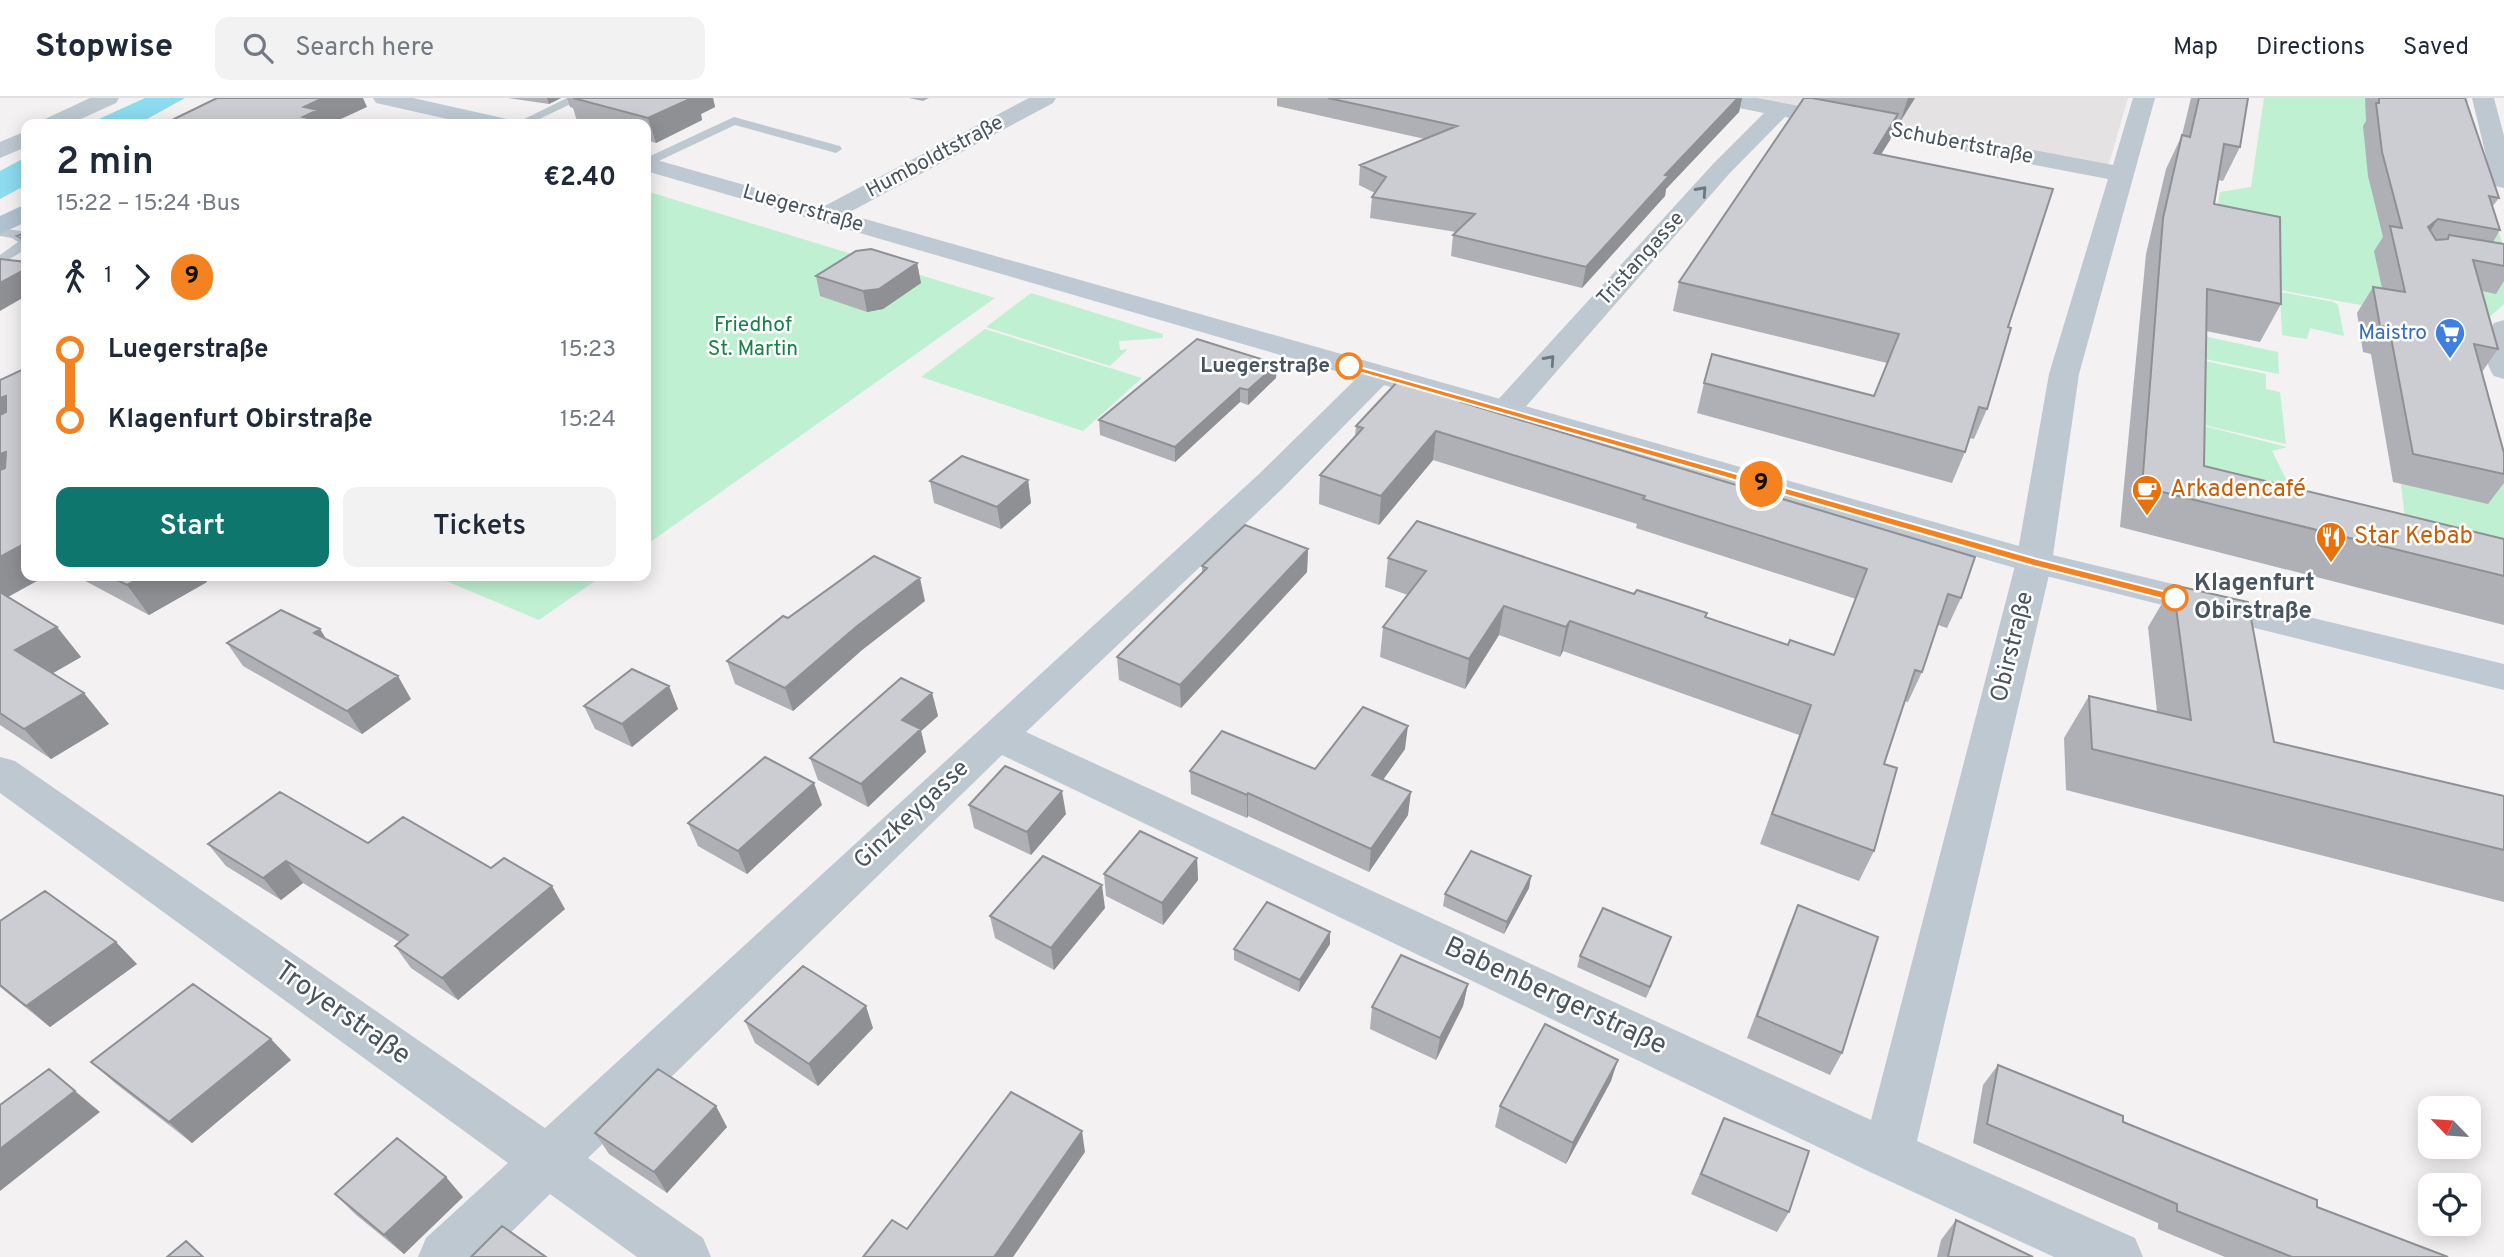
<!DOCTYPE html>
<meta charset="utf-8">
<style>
:root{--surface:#fff;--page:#f2f2f3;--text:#1f2937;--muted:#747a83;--line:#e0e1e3;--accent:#0f766e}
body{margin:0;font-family:Overpass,sans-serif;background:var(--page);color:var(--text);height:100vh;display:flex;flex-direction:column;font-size:26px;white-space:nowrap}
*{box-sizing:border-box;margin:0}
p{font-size:23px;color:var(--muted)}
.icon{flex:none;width:38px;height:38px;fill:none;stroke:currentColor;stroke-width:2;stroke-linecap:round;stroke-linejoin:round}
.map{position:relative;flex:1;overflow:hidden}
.details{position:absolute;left:21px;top:21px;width:630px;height:462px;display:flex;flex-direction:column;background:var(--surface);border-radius:14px;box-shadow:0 4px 18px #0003}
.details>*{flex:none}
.badge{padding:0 14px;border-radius:23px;font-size:24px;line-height:46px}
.needle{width:46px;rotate:295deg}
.controls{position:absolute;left:2418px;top:998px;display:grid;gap:14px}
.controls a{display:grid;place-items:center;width:63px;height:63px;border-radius:14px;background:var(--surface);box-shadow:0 4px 18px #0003;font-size:35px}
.map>.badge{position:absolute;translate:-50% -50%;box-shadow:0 0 0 4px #fff}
.legs{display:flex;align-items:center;gap:10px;height:77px;padding:0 35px;font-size:23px}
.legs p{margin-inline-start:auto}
.headline{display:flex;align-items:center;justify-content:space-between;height:119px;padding:0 35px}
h1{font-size:38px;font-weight:600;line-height:52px}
.action{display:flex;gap:14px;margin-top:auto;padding:14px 35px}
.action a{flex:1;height:80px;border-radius:14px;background:var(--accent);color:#fff;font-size:28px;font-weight:600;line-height:80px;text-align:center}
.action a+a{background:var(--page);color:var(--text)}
ul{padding:0 35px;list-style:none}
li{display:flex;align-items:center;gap:24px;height:70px;font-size:26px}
li i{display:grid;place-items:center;width:10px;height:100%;margin:0 9px;background:currentColor}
li i::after{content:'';width:18px;height:18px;margin:-9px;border:5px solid;border-radius:50%;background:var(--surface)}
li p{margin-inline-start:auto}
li:first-child i{background:linear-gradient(#0000 50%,currentColor 0)}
li:last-child i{background:linear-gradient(currentColor 50%,#0000 0)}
header{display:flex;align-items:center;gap:42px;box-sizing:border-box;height:98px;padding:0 35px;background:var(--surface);border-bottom:2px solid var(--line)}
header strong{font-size:33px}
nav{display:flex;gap:38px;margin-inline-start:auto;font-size:24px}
.search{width:490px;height:63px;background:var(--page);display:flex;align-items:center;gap:18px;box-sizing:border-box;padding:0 24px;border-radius:14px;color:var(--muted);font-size:26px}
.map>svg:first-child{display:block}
.education{fill:#e4e2e3}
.green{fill:#bff0d1}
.water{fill:#8cdbee}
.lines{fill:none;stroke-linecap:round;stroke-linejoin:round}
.lane{fill:#bec8d0;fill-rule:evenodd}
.street{fill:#bec8d0;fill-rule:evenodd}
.secondary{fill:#bec9d4;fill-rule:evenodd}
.primary{fill:#b0c1cf;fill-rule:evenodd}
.wall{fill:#afb0b5}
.shaded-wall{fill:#8e9094}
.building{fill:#cbcdd3;stroke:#8e9094;stroke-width:2}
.oneway{stroke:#6b7781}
.line-1{fill:#f58220;stroke:#fff;stroke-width:2}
.stop-1-dot{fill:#fff;stroke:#f58220;stroke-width:3.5}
.labels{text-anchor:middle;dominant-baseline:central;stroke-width:5;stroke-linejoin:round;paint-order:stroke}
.far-street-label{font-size:21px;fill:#48545f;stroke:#fff}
.far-park-label{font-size:21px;fill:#16834a;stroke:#fff}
.far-shop-label{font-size:21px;fill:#366cbe;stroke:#fff;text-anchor:end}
.far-stop-label{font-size:21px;font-weight:bold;fill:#48545f;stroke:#fff;text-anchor:end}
.food-label{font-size:24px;fill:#c56008;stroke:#fff;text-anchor:start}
.stop-label{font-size:24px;font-weight:bold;fill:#48545f;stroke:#fff;text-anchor:start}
.street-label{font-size:24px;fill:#48545f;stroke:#fff}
.near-street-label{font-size:28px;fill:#48545f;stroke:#fff}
</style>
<header>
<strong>Stopwise</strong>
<div class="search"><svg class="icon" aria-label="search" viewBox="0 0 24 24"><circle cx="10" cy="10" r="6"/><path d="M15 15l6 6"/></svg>Search here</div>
<nav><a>Map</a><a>Directions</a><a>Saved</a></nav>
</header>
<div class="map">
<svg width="2504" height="1159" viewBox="0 0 2504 1159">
<rect width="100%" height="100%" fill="#f3f1f1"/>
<path class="education" d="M1742,0H2128L2108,69Z"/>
<path class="green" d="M2264,0H2468L2467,39L2504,150L2379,174L2495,195L2504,171V206L2479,229L2258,188L2211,145L2220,94L2251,89Z
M646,93L995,200L646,447Z
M2280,194L2334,204L2338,207L2344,238L2310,230L2307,241L2282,237Z
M1031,195L1163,236V240L1119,243L1120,252L1128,251L1110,268L986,229Z
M985,231L1142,280L1083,333L921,279Z
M2196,233L2206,235L2208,239L2278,254L2279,276L2195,259Z
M2195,261L2266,276V291L2280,294L2286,346L2191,324Z
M2192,325L2287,349L2272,353L2289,387L2291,414L2188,399Z
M2504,375V446L2405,421L2401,386L2488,405Z
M434,478H602L539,522Z"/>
<path class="water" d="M145,0H185L138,26H88Z
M26,59V87L0,101V73Z"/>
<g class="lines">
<path class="lane" d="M567,0H583L529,26H514Z
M734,19L840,48L842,51L836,55L735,27L646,69V60Z
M366,21L370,22L371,26H358Z
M0,130L21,133L26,137V151L0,167V157L18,144L12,140L0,138Z"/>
<path class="street" d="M90,0H119L116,5L70,26H42L45,21Z
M1029,0H1056L1053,5L835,122L826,125L817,122L813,117L817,112Z
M1711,0H1757L2113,67L2133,0H2155L2079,276L2052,464L1917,1043L2135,1140L2143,1159H2054L1870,1074L1002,657L588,1060L703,1140L711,1159H637L550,1096L486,1159H418L426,1140L508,1065L0,695V659L15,663L545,1030L1259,376L1367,270L1378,267L1389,270L1393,276L1389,282L1283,390L1026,634L1871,1022L2016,464L2049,276L2108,81L1785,19L1729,76L1516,320L1505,322L1494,320L1490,313L1494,306L1713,66L1764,15L1714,5Z
M2472,0H2494L2504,38V90L2495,88L2492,83Z
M26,33V49L0,60V44Z
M2504,222V281L2494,278C2483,263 2484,240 2494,225Z"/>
<path class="secondary" d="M373,0H413L507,21L510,26H470L376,5Z
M646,59L2040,454L2504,566V592L2022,472L646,73Z"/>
<path class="primary" d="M26,106V124L0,136V118Z"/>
</g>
<path class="wall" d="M508,0H561L549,6Z
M567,0H713L715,9L701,16L702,22L656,45L646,42V26H588L577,23L573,10L570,9Z
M909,0H929L923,3Z
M1277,0H1742L1739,14L1666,91L1665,98L1582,190L1451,158L1453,137L1456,134L1370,120L1372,99L1375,95L1359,87L1360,67L1425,41L1277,8Z
M1804,0H1915L1900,24L1896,23L1890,42L1881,56L2008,229L1987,311L1974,341L1969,340L1965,354L1952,385L1697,315L1704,285L1874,298L1887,265L1673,213L1679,184Z
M2191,0H2248L2240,49L2223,83L2218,82L2214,106L2281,206L2260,244L2206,233L2204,368L2504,441V527L2120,429L2146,156L2166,71L2182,37Z
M2365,0H2465L2499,100L2492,109L2500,132L2493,144L2504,146V183L2496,196L2482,193L2498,251L2482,274L2504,355V385L2488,406L2393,384L2371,256L2363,254L2357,215L2373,189L2382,190L2374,153L2383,139L2368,78L2363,28L2366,23Z
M26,135V153L17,138Z
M917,165L921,185L883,211L867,214L820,198L816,178Z
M1276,280L1248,307L1240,304L1175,364L1100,337L1099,322Z
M0,282L26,478H46L8,499L57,529L81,559L53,575L109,626L51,661L0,627Z
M1463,305L1961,500L1947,530L1938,527L1922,574L1908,604L1904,603L1884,666L1874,753L1859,783L1760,746L1799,637L1563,553L1560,559L1499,537L1465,591L1380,559L1383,529L1408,497L1385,489L1388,460L1634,496L1788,547L1834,557L1856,501L1636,430L1637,426L1433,362L1379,427L1319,406L1320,377L1355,339L1356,328Z
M1028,382L1031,405L1001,431L934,405L930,383Z
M1308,451L1307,474L1181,610L1119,582L1117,559L1202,475V468Z
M76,478H202L207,484L149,517Z
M2173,487L2274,644L2504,698V804L2066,692L2064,640L2089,598L2157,614L2148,529Z
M925,503L862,552L793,613L735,586L727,563L788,520Z
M320,531L326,541L411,601L362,636L243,568L227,545Z
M669,588L678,611L632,649L595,631L584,608Z
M932,595L938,618L921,633L926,654L868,709L818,682L810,660Z
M1405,651L1383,682L1408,717L1369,774L1248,718L1247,720L1191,696L1190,673L1315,671Z
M822,707L747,776L698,748L688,725Z
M969,707L1066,716L1031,757L974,730Z
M368,745L491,770L565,811L458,902L411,870L395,848L399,844L303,785L281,802L226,768L208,746Z
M1197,760L1198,782L1163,827L1106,798L1104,776Z
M1531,778L1529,790L1504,836L1443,808L1445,796Z
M1798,807L1842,955L1830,977L1747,940L1788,830Z
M1105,810L1054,872L995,840L990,818Z
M0,823L137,866L50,929L0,889Z
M1330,846L1299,894L1234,862V851Z
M1667,850L1646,900L1577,869L1580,858Z
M1468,886L1463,908L1436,962L1370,931L1372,909Z
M745,923L873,930L818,988L755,945Z
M291,962L192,1045L115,985L91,964Z
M1998,967L2317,1109L2448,1159H2225L2158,1131V1125L1973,1045L1983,987Z
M1611,983L1566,1066L1495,1029L1500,1008Z
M1724,1020L1789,1114L1777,1134L1691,1096Z
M727,1029L667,1095L609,1056L595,1035Z
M335,1096L463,1099L404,1156L355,1116Z
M1956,1122L2033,1159H1937L1941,1142Z"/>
<path class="shaded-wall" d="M323,0H363L367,9L330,26L303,19L304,9Z
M547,0H561L549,6Z
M688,0H713L715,9L701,16L702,22L656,45L648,20Z
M1738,0H1742L1739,14L1666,91L1665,98L1582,190L1586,169L1665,77Z
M1908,0H1915L1900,24Z
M1898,16L1890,42L1866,81L1874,55Z
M2438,121L2422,146L2428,129Z
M917,165L921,185L883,211L867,214L863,193Z
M26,171V198L0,213V185Z
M1277,266L1276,280L1248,307V292Z
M1240,290V304L1175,364V349Z
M6,298L26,326L0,337V300Z
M1436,333L1433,362L1379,427L1381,398Z
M6,354L26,381L0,394V356Z
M1028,382L1031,405L1001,431L997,409Z
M26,445V478H46L0,503V459Z
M1308,451L1307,474L1181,610L1180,587Z
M144,478H202L207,484L149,517L127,487Z
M920,480L925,503L862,552L793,613L785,590L856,529Z
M1504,508L1499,537L1465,591L1469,561Z
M1570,523L1563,553L1560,559L1566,529Z
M57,529L81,559L41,582L15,552Z
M320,531L334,554L314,535Z
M398,578L411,601L362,636L347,613Z
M669,588L678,611L632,649L622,626Z
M84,595L109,626L51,661L24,631Z
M932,595L938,618L921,633L926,654L868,709L861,686L902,622Z
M1408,628L1405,651L1370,700L1372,677Z
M814,685L822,707L747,776L738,753Z
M1062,693L1066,716L1031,757L1027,734Z
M1411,694L1408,717L1369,774L1371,751Z
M1248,695V718L1247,720V697Z
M1197,760L1198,782L1163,827L1162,805Z
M286,763L303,785L281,802L263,780Z
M1531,778L1529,790L1504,836L1507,824Z
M1102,787L1105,810L1054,872L1051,850Z
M552,788L565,811L458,902L442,880Z
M1330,834V846L1299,894L1300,882Z
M1671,839L1667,850L1646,900L1650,889Z
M116,844L137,866L50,929L26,908Z
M1468,886L1463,908L1436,962L1440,940Z
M866,908L873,930L818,988L809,966Z
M271,941L291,962L192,1045L169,1024Z
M1618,962L1611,983L1566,1066L1573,1045Z
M75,993L100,1014L0,1093V1051Z
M716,1008L727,1029L667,1095L654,1074Z
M1082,1033L1085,1054L1013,1159H994Z
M446,1079L463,1099L404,1156L384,1137Z"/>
<path class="building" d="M217,0H323L304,9L318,12L303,19L335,26H164Z
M573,0H692L648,20Z
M1328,0H1738L1665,77L1669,78L1586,169L1453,137L1475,116L1372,99L1386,79L1360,67L1457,28Z
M1804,0H1812L1898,16L1874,55L2053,91L2008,229L2011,230L1987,311L1979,309L1965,354L1704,285L1712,256L1874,298L1899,236L1679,184Z
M2199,0H2248L2240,49L2224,46L2214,106L2280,119L2281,206L2207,191L2204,368L2504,441V478L2142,389L2163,120L2182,37L2190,39Z
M2379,0H2465L2499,100L2489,98L2500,132L2438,121L2428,129L2436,142L2448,141L2449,137L2504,146V168L2473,162L2498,251L2474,246L2504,355V376L2413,356L2389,229L2380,228L2373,189L2405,194L2390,128L2402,130L2382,54L2376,5H2379Z
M26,135V142L17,138Z
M871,151L917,165L879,191L863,193L816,178L856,153Z
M0,161L26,164V171L0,185Z
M1197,241L1277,266L1248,292L1240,290L1175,349L1099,322Z
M26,270V445L0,459V372L5,370L6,354L0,356V317L6,314V298L0,300V282Z
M1399,282L1464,301L1461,304L1975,459L1961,500L1948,496L1922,574L1915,572L1884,666L1897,670L1874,753L1772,716L1811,607L1570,523L1566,529L1504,508L1469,561L1383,529L1426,473L1388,460L1417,423L1634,496L1637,492L1707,515L1705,519L1788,547L1790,542L1834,557L1867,471L1643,401L1645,398L1436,333L1381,398L1320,377L1363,330L1356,328Z
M962,358L1028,382L997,409L930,383Z
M1245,427L1308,451L1180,587L1117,559L1207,470L1202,468Z
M874,458L920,480L856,529L785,590L727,563L783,518L788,520Z
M109,478H144L127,487Z
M2173,487L2248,504L2274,644L2504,698V752L2092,651L2089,598L2191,622Z
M0,494L57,529L15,552L84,595L24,631L0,615Z
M281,512L320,531L314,535L398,578L347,613L227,545Z
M632,571L669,588L622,626L584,608Z
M901,580L932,595L902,622L921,631L861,686L810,660Z
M1363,609L1408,628L1372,677L1411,694L1371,751L1248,695L1247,697L1190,673L1222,633L1315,671Z
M765,659L814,685L738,753L688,725Z
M1005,668L1062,693L1027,734L969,707Z
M280,694L368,745L403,719L491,770L504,760L552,788L442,880L395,848L408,837L286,763L263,780L208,746Z
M1140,733L1197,760L1162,805L1104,776Z
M1471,753L1531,778L1507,824L1445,796Z
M1043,758L1102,787L1051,850L990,818Z
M45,793L116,844L26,908L0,887V823Z
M1267,804L1330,834L1300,882L1234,851Z
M1798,807L1878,839L1842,955L1757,918Z
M1603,810L1671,839L1650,889L1580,858Z
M1401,857L1468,886L1440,940L1372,909Z
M803,868L866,908L809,966L745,923Z
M193,886L271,941L169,1024L91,964Z
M1545,926L1618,962L1573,1045L1500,1008Z
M1998,967L2123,1018V1024L2317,1102V1109L2448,1159H2292L2177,1113V1106L1987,1026Z
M49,971L75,993L0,1051V1007Z
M658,971L716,1008L654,1074L595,1035Z
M1011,994L1082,1033L994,1159H863L892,1122L907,1131Z
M1724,1020L1809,1053L1789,1114L1701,1076Z
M397,1040L446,1079L384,1137L335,1096Z
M1956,1122L2033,1159H1948Z
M502,1128L546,1159H471Z
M186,1143L203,1159H167Z"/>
<defs><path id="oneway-chevron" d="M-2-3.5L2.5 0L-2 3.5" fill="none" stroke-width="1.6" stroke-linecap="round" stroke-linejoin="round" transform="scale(1.75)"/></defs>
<g class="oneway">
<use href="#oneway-chevron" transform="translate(1702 93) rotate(-48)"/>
<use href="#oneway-chevron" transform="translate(1550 262) rotate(-48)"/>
</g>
<path class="line-1" d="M1345,265L2037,461L2179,497L2181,500L2175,504L2030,467L1345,270Z"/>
<defs>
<g id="supermarket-pin" transform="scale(1.575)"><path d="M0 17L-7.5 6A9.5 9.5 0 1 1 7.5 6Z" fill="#3f7fe0" stroke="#fff"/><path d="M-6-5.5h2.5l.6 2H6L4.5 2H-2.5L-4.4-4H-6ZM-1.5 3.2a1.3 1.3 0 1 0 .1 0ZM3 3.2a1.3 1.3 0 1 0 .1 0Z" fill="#fff"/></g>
<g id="cafe-pin" transform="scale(1.575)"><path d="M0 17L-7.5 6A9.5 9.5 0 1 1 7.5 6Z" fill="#e8710a" stroke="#fff"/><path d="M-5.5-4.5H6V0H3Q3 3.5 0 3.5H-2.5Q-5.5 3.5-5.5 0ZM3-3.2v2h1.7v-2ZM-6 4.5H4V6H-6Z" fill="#fff"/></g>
<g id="restaurant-pin" transform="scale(1.575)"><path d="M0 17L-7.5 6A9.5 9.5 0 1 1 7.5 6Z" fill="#e8710a" stroke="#fff"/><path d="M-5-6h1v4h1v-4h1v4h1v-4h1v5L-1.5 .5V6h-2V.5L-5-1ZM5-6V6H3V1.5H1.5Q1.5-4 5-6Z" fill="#fff"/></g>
</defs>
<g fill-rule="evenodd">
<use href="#supermarket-pin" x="2450" y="235"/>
<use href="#cafe-pin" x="2147" y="392"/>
<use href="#restaurant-pin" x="2331" y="439"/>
</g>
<g class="stop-1-dot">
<circle cx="1349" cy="268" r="12"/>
<circle cx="2175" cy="500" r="12"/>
</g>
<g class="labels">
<g class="far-street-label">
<text transform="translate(1962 46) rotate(11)">Schubertstraße</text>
<text transform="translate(935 59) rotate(-28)">Humboldtstraße</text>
<text transform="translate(803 111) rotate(16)">Luegerstraße</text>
<text transform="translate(1641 161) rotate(-48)">Tristangasse</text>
</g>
<g class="far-park-label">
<text x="753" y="227">Friedhof<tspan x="753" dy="24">St. Martin</tspan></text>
</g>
<g class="far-shop-label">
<text x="2427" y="235">Maistro</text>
</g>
<g class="far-stop-label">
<text x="1330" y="268">Luegerstraße</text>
</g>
<g class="food-label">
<text x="2170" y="392">Arkadencafé</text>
<text x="2354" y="439">Star Kebab</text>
</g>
<g class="stop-label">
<text x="2194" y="486">Klagenfurt<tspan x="2194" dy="28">Obirstraße</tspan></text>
</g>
<g class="street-label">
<text transform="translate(2013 549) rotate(-76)">Obirstraße</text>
<text transform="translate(912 717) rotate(-43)">Ginzkeygasse</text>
</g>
<g class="near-street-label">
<text transform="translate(1555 899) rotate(25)">Babenbergerstraße</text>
<text transform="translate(342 916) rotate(35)">Troyerstraße</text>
</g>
</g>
</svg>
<div class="controls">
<a><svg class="needle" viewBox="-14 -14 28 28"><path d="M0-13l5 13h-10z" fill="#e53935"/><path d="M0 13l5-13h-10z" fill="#747a83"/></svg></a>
<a><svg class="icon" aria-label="locate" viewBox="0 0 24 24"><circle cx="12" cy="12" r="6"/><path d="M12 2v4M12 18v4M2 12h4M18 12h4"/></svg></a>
</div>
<b class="badge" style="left:1761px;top:386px;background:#f58220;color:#111">9</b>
<section class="details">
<div class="headline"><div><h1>2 min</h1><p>15:22 – 15:24 · Bus</p></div><b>€2.40</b></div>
<div class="legs"><svg class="icon" aria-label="walk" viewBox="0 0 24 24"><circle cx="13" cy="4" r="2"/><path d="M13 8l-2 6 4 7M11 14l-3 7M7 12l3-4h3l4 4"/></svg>1<svg class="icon" aria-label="forward" viewBox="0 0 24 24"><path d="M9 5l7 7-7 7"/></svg><b class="badge" style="background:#f58220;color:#111">9</b></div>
<ul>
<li><i style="color:#f58220"></i><b>Luegerstraße</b><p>15:23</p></li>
<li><i style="color:#f58220"></i><b>Klagenfurt Obirstraße</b><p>15:24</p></li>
</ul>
<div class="action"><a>Start</a><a>Tickets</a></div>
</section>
</div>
